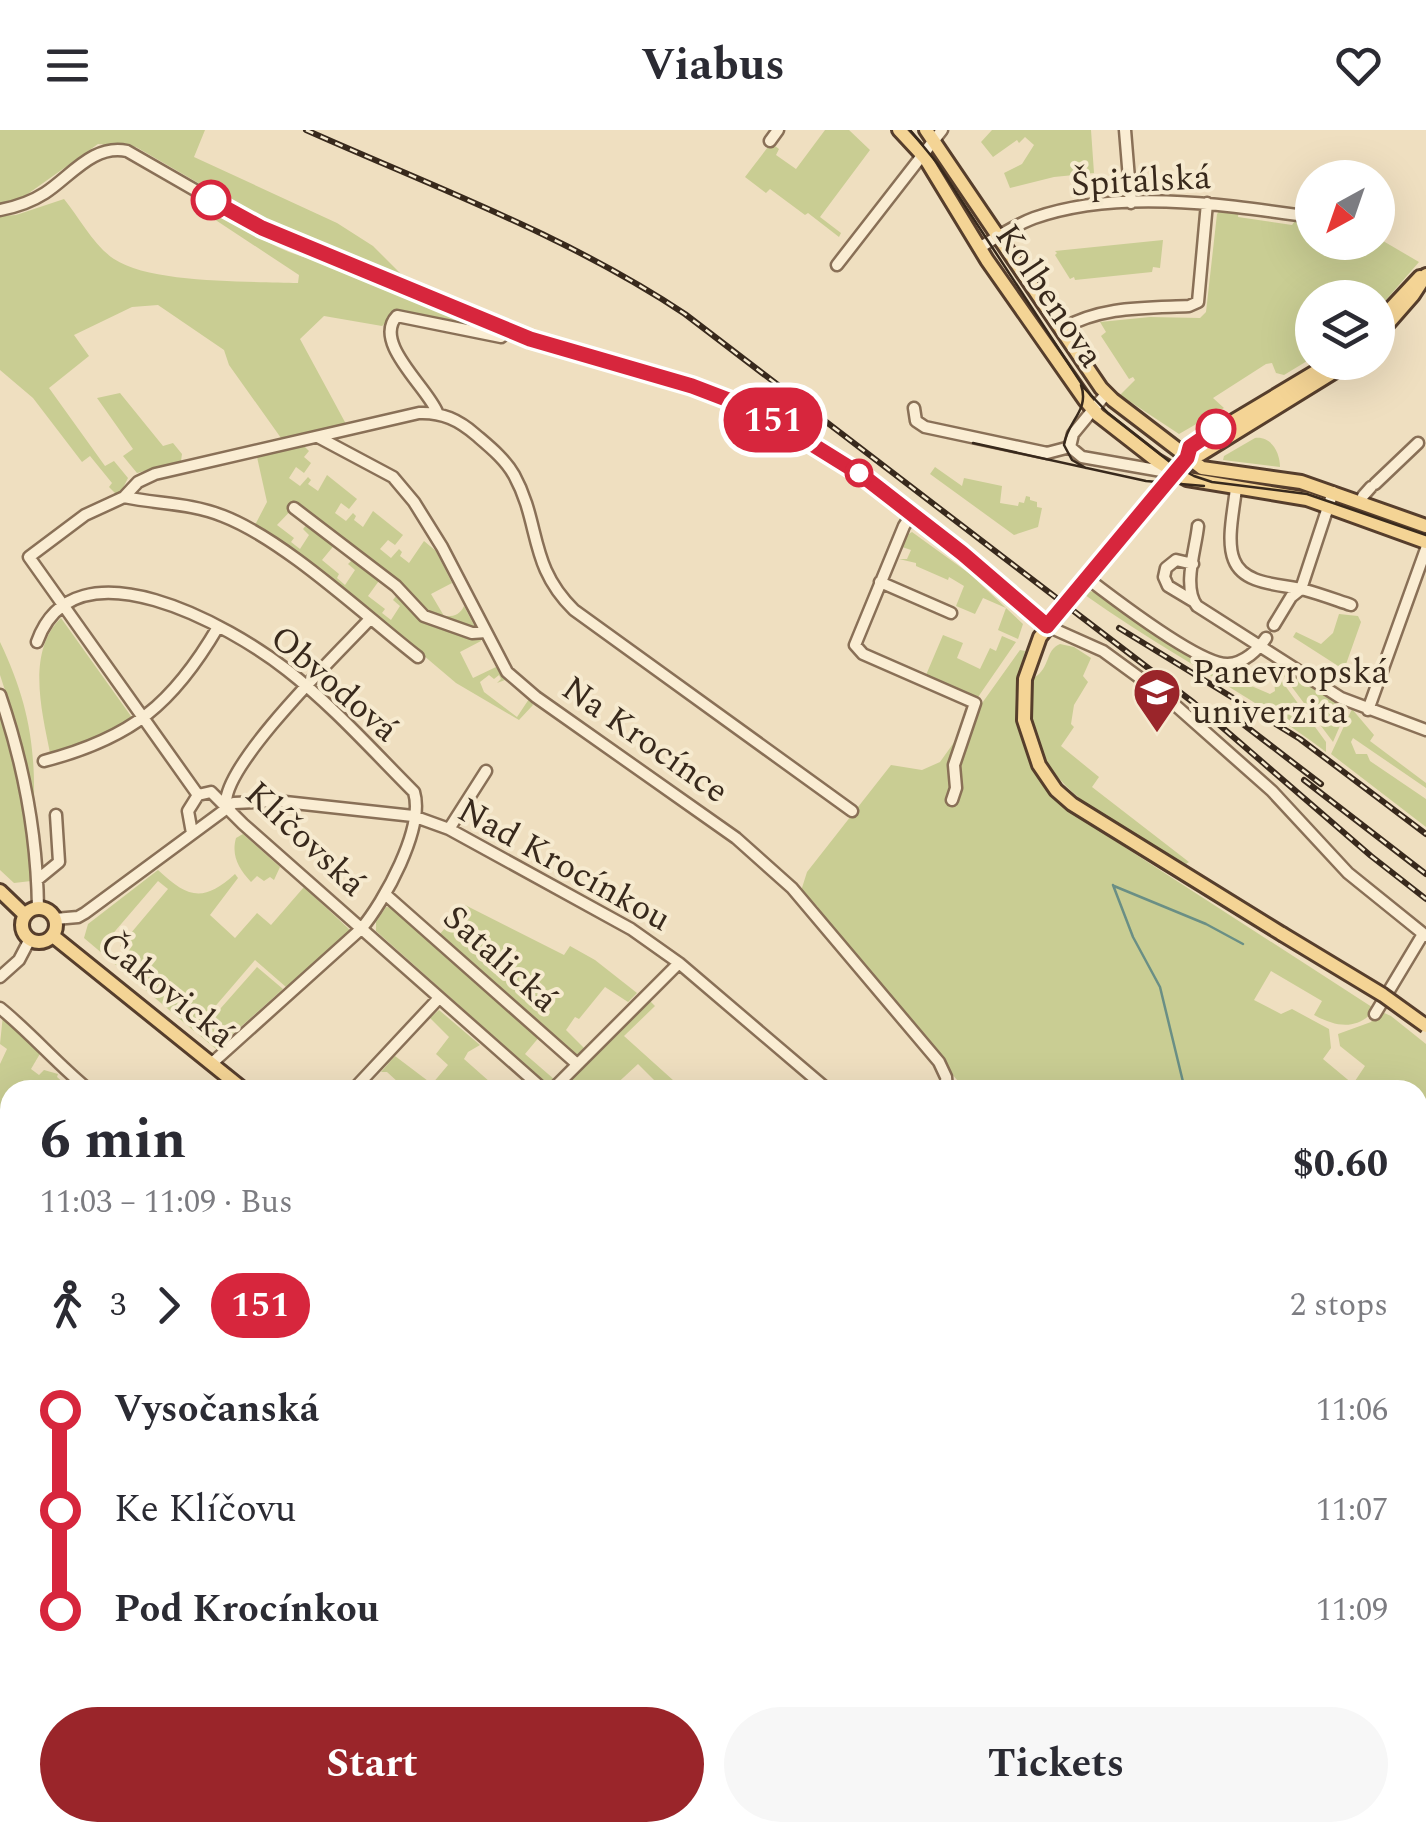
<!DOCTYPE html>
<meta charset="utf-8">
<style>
:root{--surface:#fff;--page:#f7f7f7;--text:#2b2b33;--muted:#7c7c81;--accent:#9a252a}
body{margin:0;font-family:Spectral,serif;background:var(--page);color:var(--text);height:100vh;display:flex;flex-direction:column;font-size:38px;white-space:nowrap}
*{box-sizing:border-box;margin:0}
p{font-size:32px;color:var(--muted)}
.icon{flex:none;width:55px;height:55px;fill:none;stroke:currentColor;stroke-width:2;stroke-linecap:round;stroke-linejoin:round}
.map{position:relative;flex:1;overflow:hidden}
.details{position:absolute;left:0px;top:950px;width:1428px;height:762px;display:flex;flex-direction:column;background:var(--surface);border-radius:30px 30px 0 0;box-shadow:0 10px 40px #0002}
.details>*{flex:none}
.badge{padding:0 20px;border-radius:32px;font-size:35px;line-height:65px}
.needle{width:65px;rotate:220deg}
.fabs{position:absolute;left:1295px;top:30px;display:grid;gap:20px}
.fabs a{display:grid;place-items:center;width:100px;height:100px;border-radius:50%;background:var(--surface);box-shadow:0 10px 40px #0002;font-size:50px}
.map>.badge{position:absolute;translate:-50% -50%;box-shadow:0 0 0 5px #fff}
.legs{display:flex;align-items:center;gap:15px;height:110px;padding:0 40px;font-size:32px}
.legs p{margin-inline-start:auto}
.summary{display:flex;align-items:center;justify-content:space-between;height:170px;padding:0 40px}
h1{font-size:55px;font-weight:700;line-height:75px}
.cta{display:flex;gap:20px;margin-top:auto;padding:20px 40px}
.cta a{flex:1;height:115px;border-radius:60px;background:var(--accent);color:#fff;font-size:40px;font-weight:700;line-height:115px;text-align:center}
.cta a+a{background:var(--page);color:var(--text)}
ul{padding:0 40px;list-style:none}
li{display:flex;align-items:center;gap:35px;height:100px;font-size:38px}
li i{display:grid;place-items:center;width:15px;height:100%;margin:0 12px;background:currentColor}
li i::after{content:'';width:25px;height:25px;margin:-12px;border:8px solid;border-radius:50%;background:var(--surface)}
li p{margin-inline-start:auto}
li:first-child i{background:linear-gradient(#0000 50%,currentColor 0)}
li:last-child i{background:linear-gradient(currentColor 50%,#0000 0)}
header{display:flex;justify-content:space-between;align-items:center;height:130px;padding:0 40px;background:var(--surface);font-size:45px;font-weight:700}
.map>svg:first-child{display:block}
.green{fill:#c9cd93;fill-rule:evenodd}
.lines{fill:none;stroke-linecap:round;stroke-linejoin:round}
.stream{stroke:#6a8f85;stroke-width:2.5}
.minor-casing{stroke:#897057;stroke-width:15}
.major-casing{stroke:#563e2c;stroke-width:18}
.minor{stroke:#faedd3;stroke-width:10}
.major{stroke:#f4d495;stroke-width:12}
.tram{stroke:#38291c;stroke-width:2.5}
.rail-casing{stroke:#38291c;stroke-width:6}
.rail{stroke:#f6eacf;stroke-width:2.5;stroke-dasharray:8;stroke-linecap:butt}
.major-bridge-casing{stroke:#563e2c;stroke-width:18;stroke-linecap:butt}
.major-bridge{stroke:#f4d495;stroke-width:12}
.line-1-casing{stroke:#fff;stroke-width:22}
.line-1{stroke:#d7263d;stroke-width:15}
.stop-1-dot{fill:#fff;stroke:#d7263d;stroke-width:5}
.labels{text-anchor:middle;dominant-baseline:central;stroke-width:8;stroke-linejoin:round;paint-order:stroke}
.street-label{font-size:35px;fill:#38291c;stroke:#f6eacf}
.poi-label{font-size:35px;fill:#38291c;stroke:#f6eacf;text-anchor:start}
</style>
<header><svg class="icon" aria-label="menu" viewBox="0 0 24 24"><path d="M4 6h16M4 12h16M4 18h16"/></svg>Viabus<svg class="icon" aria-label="heart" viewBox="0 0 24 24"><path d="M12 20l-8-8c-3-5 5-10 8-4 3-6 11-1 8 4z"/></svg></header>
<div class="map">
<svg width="1426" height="1711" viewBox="0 0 1426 1711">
<rect width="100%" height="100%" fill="#efdfc0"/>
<path class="green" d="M0,0H205L194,27L337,93L373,116L406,149L245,80L136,17L98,14L22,68L0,73Z
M825,0H849L870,20L820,87L841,103L839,107L808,83L805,85L770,59L766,63L745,47L771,13L779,19L776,25L796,39Z
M992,0H1091L1094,43L1054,47L1010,58L1004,43L1022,34L1034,15L1025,7L1019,13L1017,10L993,27L981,12Z
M64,69C79,87 94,116 114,129C151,154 251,151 298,153L299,145L214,89L221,85C254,105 285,125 324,132L493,200L488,202L397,182L382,196L324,186L300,209L346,294L281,308L229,235L224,220L158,175L132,177L74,205L89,226L49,258L105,336L114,331L128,348L120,364L115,363L109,357L112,353L90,326L82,332L33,268L0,240V86L16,85Z
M1222,78H1239L1238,87L1292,95L1297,88L1312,89V112H1378V108L1419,132L1378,179V168H1312V228L1284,245L1276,243L1272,233L1266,234L1213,268L1224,278L1179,304L1120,265L1135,250L1133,247L1129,249L1101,206L1106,202L1100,192L1150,187L1200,188L1206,182L1217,84Z
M1163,110L1160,138L1153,137L1152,142L1075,150L1074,147L1070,149L1055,125L1057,123L1055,121Z
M120,263L163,316L173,313L182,324L181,331L137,343L123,326L133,319L97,268Z
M1255,308C1271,306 1280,322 1280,337L1223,330L1224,326Z
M304,316L309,321L304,327L311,333L304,343L296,337L289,348L300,356L308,347L311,350L308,354L318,361L327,345L357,369L349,379L341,373L335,383L346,391L353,383L356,386L354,390L363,397L373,381L403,405L395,415L388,410L380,419L391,428L399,419L402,422L400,426L409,433L424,411L436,421L452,453L431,464L444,486C453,487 460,485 464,476L475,497L430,483L398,451L298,373L277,395L294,408L291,412L300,419L309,405L303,399L308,393L336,413L322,430L339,444L337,448L345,455L355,440L348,434L353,429L381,448L368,466L385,479L382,483L391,490L400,476L393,470L396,466L424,488L480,508L481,511L460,522L473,548L496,537L505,550L497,553L501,549L499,545L494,549L489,545L480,552L484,562L517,587L529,569L533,575L519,590L456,553L338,453L255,395L267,372L257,327Z
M935,337L962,356L964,348L1002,356L1000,373L1018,376L1019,372L1024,373L1026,366L1030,367V370L1037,372V377L1042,378L1038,397L1014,405L930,344Z
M912,402L970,444L1023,494L1018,509L998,500L1006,478L983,468L975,484L956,476L964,456L949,447L948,450L916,436V433L899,429H907L911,420L902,417L907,405Z
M1089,461L1098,463L1128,486L1212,534V539L1270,564L1275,561L1273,539L1326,612V622C1250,564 1163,521 1085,465Z
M1339,484L1358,486L1361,492L1345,537L1346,541L1293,507L1296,502L1321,514L1333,503Z
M61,488L133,589L109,604L50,623C42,582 26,522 61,488Z
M867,494L870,495L861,517L926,545L943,505L963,513L957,528L980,539L990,518L996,521L1002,506L1016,512L976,570L864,522L858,515Z
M0,512C26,567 35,609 34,669L19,603L0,545Z
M1060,514L1074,517L1091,528L1083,546L1088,552L1074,575L1071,594L1074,597L1061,616L1099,647L1092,657L1189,732L1186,734C1114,691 1010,651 1034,548C1051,537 1045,520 1060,514Z
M1020,520L1025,521C1022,534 1017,547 1016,560C1012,608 1040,660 1078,687L1375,879C1358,901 1336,897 1314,885L1322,871L1271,841L1254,870L1281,884L1292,879L1329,899L1331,918L1323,929L1353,954L1365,936L1340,916L1338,904L1371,892L1380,881L1391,886L1426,914V1176L1418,1181V960H972L962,956L816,780L818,777L801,761L807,742L891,635L922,640L940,632Z
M1279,536L1348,577L1333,612L1277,537Z
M1352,579L1374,605L1370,611L1426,653V658L1353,608L1351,612L1356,624H1367L1370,631L1426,669V697L1331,624Z
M0,582L21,649L31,751L14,753L0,740Z
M243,704L280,737L274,750L270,747L264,751L257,746L251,752C239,739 231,726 236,708Z
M158,740C188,768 203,773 235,744L238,748L210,785L235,808L257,783L271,795L304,757L350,800L286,857L255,830L194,901L84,808L88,794ZM158,751L168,759L120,816L127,821L118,831L104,818L113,811L110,807Z
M465,775L564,825L570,816L595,830L637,863L628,872L605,857L579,889L575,887L566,900L584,918L576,926L439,805Z
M386,777L395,778L540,906L525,924L555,950L546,953L376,801V792Z
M257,837L283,859L216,919L198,904Z
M650,871L655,876L624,906L684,960H664L638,934L610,960H558Z
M439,880L480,915L468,922L464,929L499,960H395L399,953L387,942H381L395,926L432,954L448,935L436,924L449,907L430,888Z
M3,885L41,922L31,939L39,945L44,940L58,944L57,947L72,960H10V980L0,992V934L7,919L0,914Z
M479,1702H741V1711H451L450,1703H466L470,1708Z"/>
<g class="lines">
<path class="stream" d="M1113,755L1133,807L1160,857L1185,960
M1114,756L1206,794L1243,814"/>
<g class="minor-casing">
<path id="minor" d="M1125,0L1131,73
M770,11L778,0
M0,80C16,77 31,72 45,63C71,46 93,14 127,21L261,98L530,209L693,256L734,271L785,297L863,346L963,423L1047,496L1103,521L1166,567L1272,661L1348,743L1426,806
M979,118C997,107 1015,95 1034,88C1119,58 1226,75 1312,87
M837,135L942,0
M1061,199C1102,176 1143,178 1189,176L1198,172L1207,73
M914,278L916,291L925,297L1047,323L1070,317
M437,282C427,257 372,212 397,186L501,207L509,200
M318,307L393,347L414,372L442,417L507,542L536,567L736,708L792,758L939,932L946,947L947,960
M1070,317L1082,327L1173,343
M1070,317L1073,304L1106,264
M1375,354L1418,313
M1236,358C1234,379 1226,411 1234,430C1244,456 1283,454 1305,460C1320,464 1336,470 1351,475
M1363,366L1371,357
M124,367C158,374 191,373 223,386C285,410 364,485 418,527
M294,378L396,456L424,486L472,503L486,502
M912,384L904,396L855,515L863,524L975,573L954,635L956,658L952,670
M1198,396C1196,418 1182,457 1197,476L1341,568L1426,600
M1087,448C1113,468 1200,535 1228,534C1244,533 1258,520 1266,508
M880,452L951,483
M1193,471L1168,456L1164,447L1166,438L1176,430L1193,434
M1274,495L1291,467L1301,459L1333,362
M37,512C74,407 231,496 287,540C332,575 373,621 414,662C425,698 384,772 361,799L211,934
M0,565C24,635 37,703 38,778
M1368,580L1426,419
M44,631C132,608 173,574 218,497
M198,665L29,427L85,385L124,367L138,352L155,344L419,283C442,282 459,290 476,305C490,317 505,329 514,345C541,394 528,435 574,480L852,681
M198,665L211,662L243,694L544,960
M226,675C222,635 340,521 370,489
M449,699L486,641
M192,703L188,681L198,665
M37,750L59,732L56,685
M386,765L577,934
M55,789L78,787L85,783L234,673L276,671L413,686L449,699L631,799L679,833L828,960
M0,847L19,830L30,809
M0,878C32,904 57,934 89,960
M1375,884L1423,804
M353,960L439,868
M552,960L679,833
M1418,1363L1426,1375
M0,1478H10
M1418,1545L1426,1555
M0,1623L10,1621
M0,1640L7,1711
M1418,1693L1426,1685
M132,1702L133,1711
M435,1702L436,1711
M1218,1702L1232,1711
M1415,1702L1423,1711
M4,1707L33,1702
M229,1711L263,1702
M1396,1711L1406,1702"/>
</g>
<g class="major-casing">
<path id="major" d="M899,0L925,28L987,130L1085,270L1098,285L1157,331L1187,349L1307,369L1426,412
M926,0L1101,258L1113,270L1202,338L1301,352L1426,396
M1378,192L1420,147
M1378,205L1413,165L1426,145
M1187,328L1201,324L1350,232
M0,761L25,785
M22 795a17 17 0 1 1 34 0a17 17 0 1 1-34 0Z
M1282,804L1072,674L1056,660L1039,635L1024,590L1025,549L1040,507L1187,328L1190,317L1332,232
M53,806L244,960
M1418,1190L1426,1186
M0,1333H10
M0,1344L10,1345
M1418,1412L1426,1418
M747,1711V1702
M760,1711V1702"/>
</g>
<use href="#minor" class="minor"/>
<use href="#major" class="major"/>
<path class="tram" d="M910,0L937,33L1085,259L1108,283L1175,336L1194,346L1212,352L1307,364L1426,405
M1081,255C1090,281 1067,291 1064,315L1072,330L1086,338
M973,313L1146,351L1204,356"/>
<g class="rail-casing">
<path id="rail" d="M306,0C434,57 568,106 685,184L1194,573L1371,726L1426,769
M1119,498L1300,609L1426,704
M1226,581L1321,654
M1304,650L1426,744"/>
</g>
<use href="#rail" class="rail"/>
<g class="major-bridge-casing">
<path id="major-bridge" d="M1282,804L1383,865L1426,896"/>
</g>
<use href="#major-bridge" class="major-bridge"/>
</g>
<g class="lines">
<g class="line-1-casing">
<path id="line-1" d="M211,70L262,98L530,209L692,256L760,282L863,346L962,423L1047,496L1187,328L1190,317L1216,299"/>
</g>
<use href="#line-1" class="line-1"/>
</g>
<defs>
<g id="university-pin" transform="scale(2.5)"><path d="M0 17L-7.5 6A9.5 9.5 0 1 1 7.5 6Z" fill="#9a252a" stroke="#f6eacf"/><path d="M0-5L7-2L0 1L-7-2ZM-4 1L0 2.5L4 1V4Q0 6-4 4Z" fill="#fff"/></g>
</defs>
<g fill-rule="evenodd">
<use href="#university-pin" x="1157" y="562"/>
</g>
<g class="stop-1-dot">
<circle cx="211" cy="70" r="18"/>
<circle cx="1216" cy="299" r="18"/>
<circle cx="859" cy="343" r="12"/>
</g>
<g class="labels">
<g class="street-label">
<text transform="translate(1141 51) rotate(-3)">Špitálská</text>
<text transform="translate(1049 166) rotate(56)">Kolbenova</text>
<text transform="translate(334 554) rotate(41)">Obvodová</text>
<text transform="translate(645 610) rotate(35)">Na Krocínce</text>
<text transform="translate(305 709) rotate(43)">Klíčovská</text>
<text transform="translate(564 735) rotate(29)">Nad Krocínkou</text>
<text transform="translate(500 829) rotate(42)">Satalická</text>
<text transform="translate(167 860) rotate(39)">Čakovická</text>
</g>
<g class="poi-label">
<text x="1192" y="542">Panevropská<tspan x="1192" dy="40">univerzita</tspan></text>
</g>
</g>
</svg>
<div class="fabs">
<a><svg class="needle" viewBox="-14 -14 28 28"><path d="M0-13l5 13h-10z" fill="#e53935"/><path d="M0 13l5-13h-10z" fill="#7c7c81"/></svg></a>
<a><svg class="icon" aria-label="layers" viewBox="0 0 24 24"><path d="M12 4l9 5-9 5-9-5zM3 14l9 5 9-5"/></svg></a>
</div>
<b class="badge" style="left:773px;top:290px;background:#d7263d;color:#fff">151</b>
<section class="details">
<div class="summary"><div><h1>6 min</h1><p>11:03 – 11:09 · Bus</p></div><b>$0.60</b></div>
<div class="legs"><svg class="icon" aria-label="walk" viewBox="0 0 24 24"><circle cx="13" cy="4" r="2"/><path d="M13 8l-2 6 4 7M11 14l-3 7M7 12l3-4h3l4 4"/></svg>3<svg class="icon" aria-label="forward" viewBox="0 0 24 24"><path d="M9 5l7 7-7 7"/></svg><b class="badge" style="background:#d7263d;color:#fff">151</b><p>2 stops</p></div>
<ul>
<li><i style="color:#d7263d"></i><b>Vysočanská</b><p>11:06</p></li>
<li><i style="color:#d7263d"></i><span>Ke Klíčovu</span><p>11:07</p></li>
<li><i style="color:#d7263d"></i><b>Pod Krocínkou</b><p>11:09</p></li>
</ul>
<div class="cta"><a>Start</a><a>Tickets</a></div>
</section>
</div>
